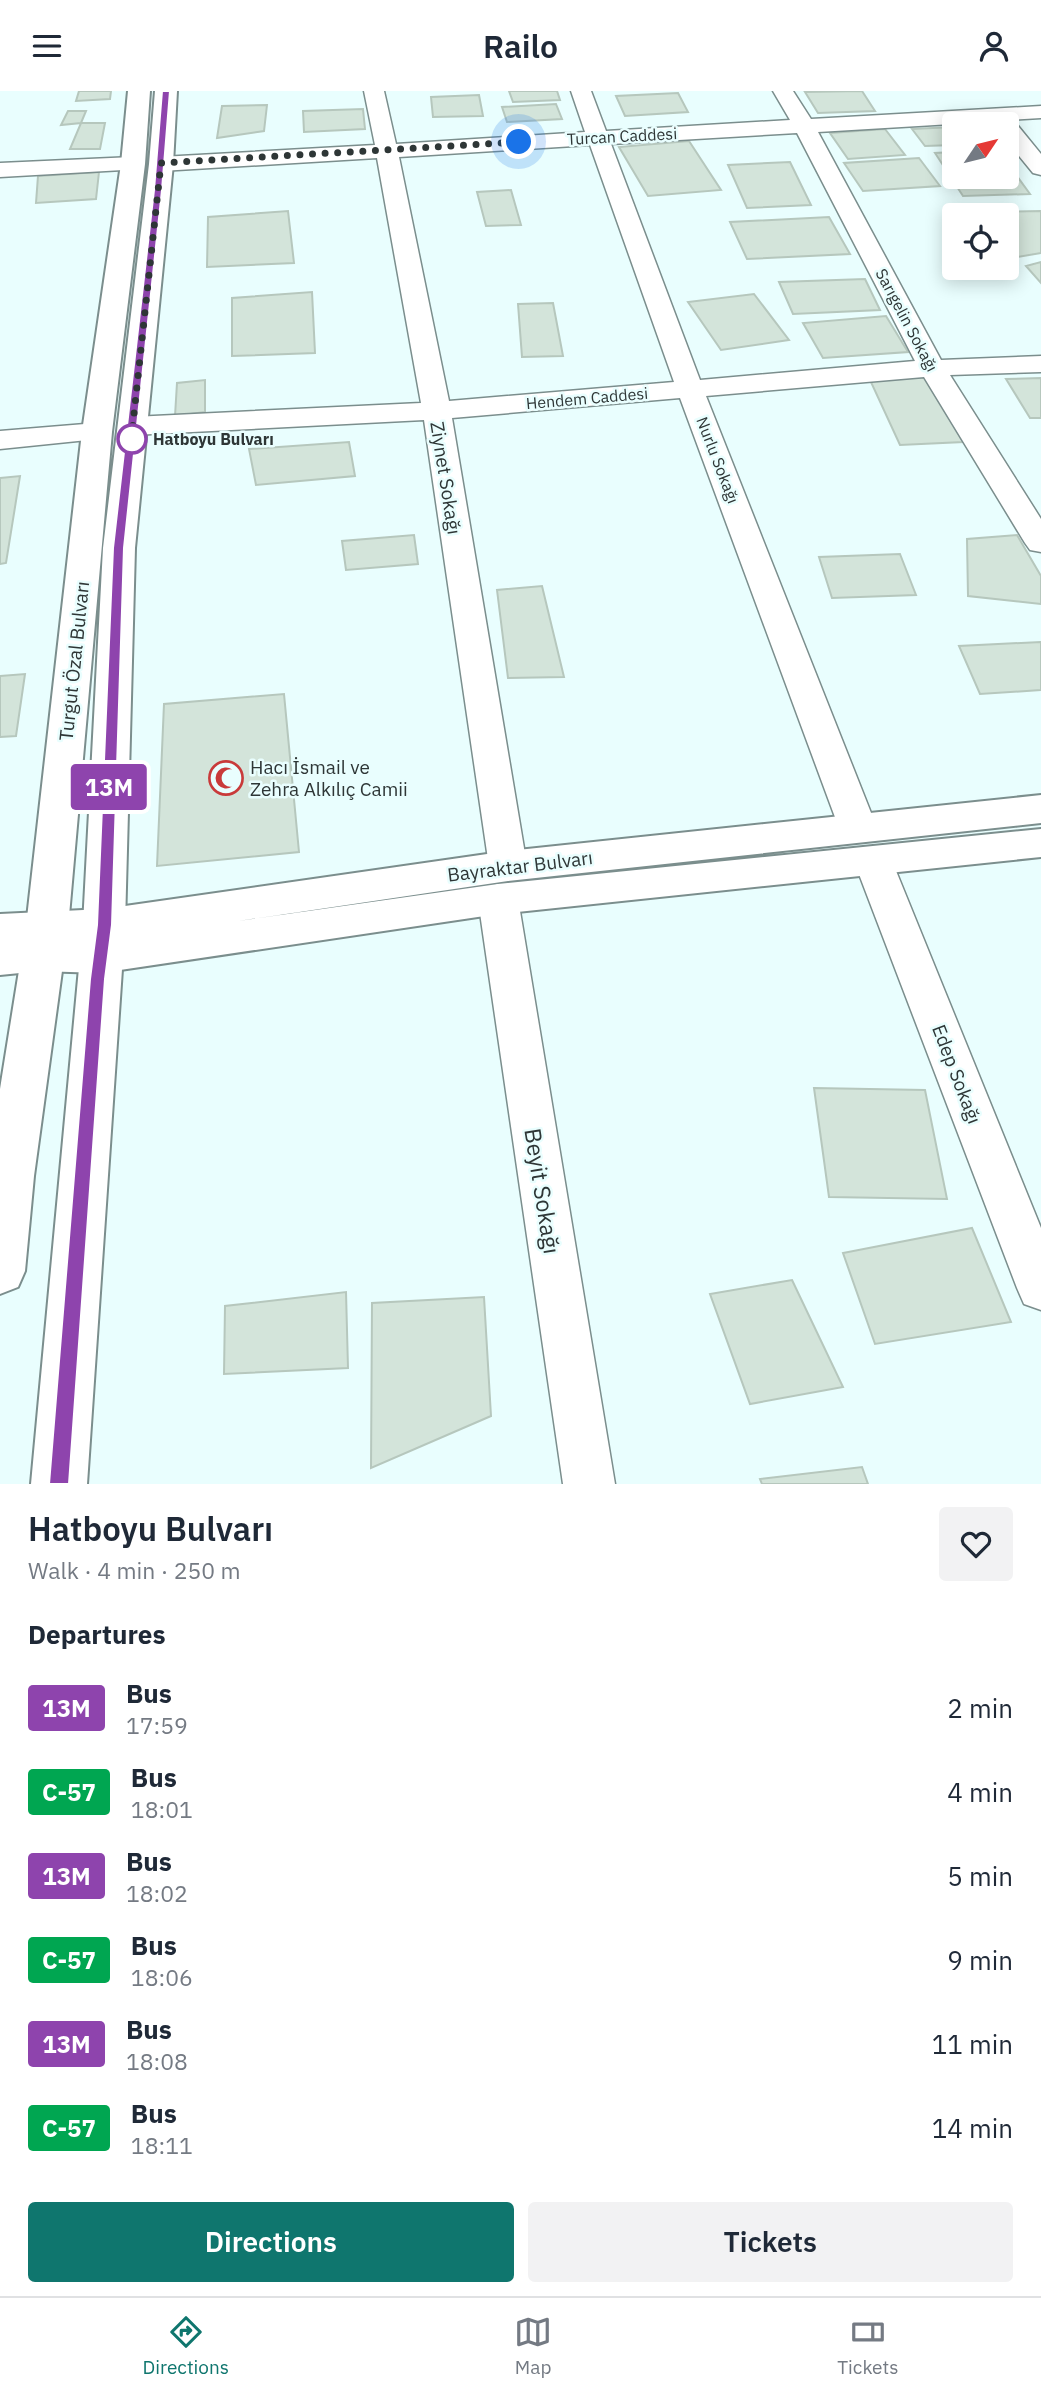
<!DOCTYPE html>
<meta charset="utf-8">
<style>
:root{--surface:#fff;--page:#f2f2f3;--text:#1f2937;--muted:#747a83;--line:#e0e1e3;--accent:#0f766e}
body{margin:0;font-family:"IBM Plex Sans",sans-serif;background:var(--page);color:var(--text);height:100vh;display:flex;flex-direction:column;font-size:26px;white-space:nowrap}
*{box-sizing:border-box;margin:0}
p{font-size:23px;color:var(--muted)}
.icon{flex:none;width:38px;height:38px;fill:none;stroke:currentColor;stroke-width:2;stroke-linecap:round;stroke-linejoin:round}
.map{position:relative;height:1393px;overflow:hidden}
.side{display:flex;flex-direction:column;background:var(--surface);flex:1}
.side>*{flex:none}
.badge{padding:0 14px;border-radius:5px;font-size:24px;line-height:46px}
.needle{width:46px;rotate:55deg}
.fabs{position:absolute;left:942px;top:21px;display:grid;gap:14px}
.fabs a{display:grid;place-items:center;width:77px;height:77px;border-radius:7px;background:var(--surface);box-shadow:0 4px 18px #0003;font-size:35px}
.you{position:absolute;width:35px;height:35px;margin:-18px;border:5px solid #fff;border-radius:50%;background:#1a73e8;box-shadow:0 0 0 10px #1a73e833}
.map>.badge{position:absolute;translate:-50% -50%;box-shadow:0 0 0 4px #fff}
h2{padding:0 28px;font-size:26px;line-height:63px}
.round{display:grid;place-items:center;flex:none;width:74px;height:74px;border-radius:7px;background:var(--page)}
.summary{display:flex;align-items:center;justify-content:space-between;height:119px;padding:0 28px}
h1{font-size:33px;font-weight:600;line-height:52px}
.primary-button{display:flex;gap:14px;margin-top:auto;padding:14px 28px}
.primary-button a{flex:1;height:80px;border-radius:7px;background:var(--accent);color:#fff;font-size:28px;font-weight:600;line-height:80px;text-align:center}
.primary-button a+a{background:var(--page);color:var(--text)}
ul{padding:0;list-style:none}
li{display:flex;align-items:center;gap:21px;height:84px;padding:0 28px}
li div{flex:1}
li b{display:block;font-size:26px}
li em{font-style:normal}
li .badge{min-width:77px;font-weight:700;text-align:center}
header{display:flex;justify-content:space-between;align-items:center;height:91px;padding:0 28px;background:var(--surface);font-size:32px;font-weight:600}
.menu{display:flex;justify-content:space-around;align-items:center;height:98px;border-top:2px solid var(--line);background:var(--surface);font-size:19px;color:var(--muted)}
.menu a{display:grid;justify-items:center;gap:4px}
.menu .on{color:var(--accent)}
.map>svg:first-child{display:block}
.building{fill:#d3e4da;stroke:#b6c7bd;stroke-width:2}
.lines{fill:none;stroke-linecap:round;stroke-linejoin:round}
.minor-casing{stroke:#7b8e8d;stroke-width:3}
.tertiary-casing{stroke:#7b8e8d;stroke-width:4}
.primary-casing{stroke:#7b8e8d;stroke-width:4}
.minor{fill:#fff;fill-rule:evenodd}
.tertiary{fill:#fff;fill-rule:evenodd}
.primary{fill:#fff;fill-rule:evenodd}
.line{fill:#8e44ad;stroke:#fff;stroke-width:2}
.walk{stroke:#2e3636;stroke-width:7;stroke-dasharray:0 12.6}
.stop-dot{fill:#fff;stroke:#8e44ad;stroke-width:3.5}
.labels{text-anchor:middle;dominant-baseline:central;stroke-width:5;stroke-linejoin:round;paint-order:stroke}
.far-street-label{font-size:16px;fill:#2e3636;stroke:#e9fefe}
.far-stop-label{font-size:16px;font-weight:bold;fill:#2e3636;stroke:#e9fefe;text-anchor:start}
.street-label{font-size:19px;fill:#2e3636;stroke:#e9fefe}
.poi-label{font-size:19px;fill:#2e3636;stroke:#e9fefe;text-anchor:start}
.near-street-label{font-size:23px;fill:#2e3636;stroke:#e9fefe}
</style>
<header><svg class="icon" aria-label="menu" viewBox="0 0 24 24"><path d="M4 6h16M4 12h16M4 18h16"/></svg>Railo<svg class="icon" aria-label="person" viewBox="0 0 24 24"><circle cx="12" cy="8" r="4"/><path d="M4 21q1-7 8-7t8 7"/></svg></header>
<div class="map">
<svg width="1041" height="1393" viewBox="0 0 1041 1393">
<rect width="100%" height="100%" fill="#e9fefe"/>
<path class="building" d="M79,0H111L110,8L76,10Z
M509,0H557L560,9L513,11Z
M862,0L875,20L818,22L805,1Z
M678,2L688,21L625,25L616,5Z
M479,4L483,25L433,26L431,6Z
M556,13L562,28L507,31L502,16Z
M267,14L264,40L217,47L222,15Z
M363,18L365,38L304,41L303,20Z
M68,20H86L81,32L61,34Z
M81,32H105L100,58H70Z
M954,36V54L925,55L912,38Z
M885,38L905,64L848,68L830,42Z
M689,50L721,99L648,105L619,56Z
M954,61V86H1006V70L1030,103L963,105L935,62Z
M919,67L940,95L863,100L844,72Z
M790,71L811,114L747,117L728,74Z
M99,81L96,108L36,112L38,85Z
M511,99L521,134L486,135L477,101Z
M288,120L294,172L207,176L208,126Z
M1041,120V162L1006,168V124H954V129L950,122Z
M829,126L850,163L747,168L730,131Z
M1041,171V192L1026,175Z
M865,188L880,219L793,223L779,191Z
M312,201L315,262L232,265V207Z
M754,203L789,249L721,259L688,211Z
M553,212L563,265L522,266L518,213Z
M886,225L908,261L823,267L803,232Z
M929,286L963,351L900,354L870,289Z
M1041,287V327H1030L1006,288Z
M205,289V321L175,325L177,292Z
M349,351L355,385L256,394L249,358Z
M20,385L6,472L0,473V387Z
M414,444L418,473L346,479L342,450Z
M1017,444L1041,485V513L968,505L967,448Z
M900,463L916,504L832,507L819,466Z
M542,495L564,586L508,587L497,499Z
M1041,551V599L980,603L959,555Z
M25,583L16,645L0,646V585Z
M284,603L299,761L157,775L164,613Z
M814,997L925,999L947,1108L829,1106Z
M972,1137L1011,1231L875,1253L843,1162Z
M792,1189L843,1296L750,1313L710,1203Z
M346,1201L348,1277L224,1283L225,1215Z
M484,1206L491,1325L371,1377L372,1212Z
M862,1376L868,1393H762L760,1388Z"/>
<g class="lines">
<g class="minor-casing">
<path id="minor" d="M364,0H384L396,53L585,41L571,0H591L606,40L790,29L773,0H793L811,28L1041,15V27L1009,29L1014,30L1041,63V84L1033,82L1006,49V33H997L1002,30L818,41L941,269L1041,265V281L950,284L1041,428V461L1030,459L1025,452L924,286L706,305L877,737L871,746L858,750L845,746L839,737L680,307L452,327L527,775L522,785L508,789L494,785L489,775L424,329L133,344L123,341L119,335L123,329L133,326L421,312L377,67L161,80L153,78L150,73L153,68L161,66L375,54ZM797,42L915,270L700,289L611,53ZM590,54L674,291L449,310L399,66Z
M133,66L141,68L144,73L141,78L0,86V72Z
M97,332L107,335L111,341L107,347L0,358V340Z
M873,756L887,760L892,770L1041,1137V1219L1024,1213L1017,1197L854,770L859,760Z
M498,793L512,798L518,808L615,1393H563L478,808L484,798Z"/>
</g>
<g class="tertiary-casing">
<path id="tertiary" d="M1041,704V732L508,790L238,830L498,793L1041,738V766L498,823L100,882L40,880L0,884V823L104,818L508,760Z"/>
</g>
<g class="primary-casing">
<path id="primary" d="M128,0H150L145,73L112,341L68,836L34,1085L25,1180L18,1196L0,1203V998L26,836L82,341L121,73Z
M155,0H177L173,73L135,457L125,834L87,1393H31L83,834L103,457L149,73Z"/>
</g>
<use href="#minor" class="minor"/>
<use href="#tertiary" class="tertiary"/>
<use href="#primary" class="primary"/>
</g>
<path class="line" d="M162,0H170L162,99L124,457L112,834L105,888L69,1393H49L90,888L97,834L113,457L154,99Z"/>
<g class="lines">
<path class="walk" d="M132,348L130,360L161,72L519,51"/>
</g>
<defs>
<g id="mosque-ring" transform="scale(1.75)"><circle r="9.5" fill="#e9fefe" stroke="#c93a3a" stroke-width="1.5"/><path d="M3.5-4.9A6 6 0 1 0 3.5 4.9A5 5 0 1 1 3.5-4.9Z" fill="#c93a3a"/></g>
</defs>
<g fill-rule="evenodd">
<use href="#mosque-ring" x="226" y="687"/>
</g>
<circle class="stop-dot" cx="132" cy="348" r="14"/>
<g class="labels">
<g class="far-street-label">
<text transform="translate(622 45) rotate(-3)">Turcan Caddesi</text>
<text transform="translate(907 229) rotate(62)">Sarıgelin Sokağı</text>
<text transform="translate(587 307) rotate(-5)">Hendem Caddesi</text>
<text transform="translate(718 369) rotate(69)">Nurlu Sokağı</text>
</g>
<g class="far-stop-label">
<text x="153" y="348">Hatboyu Bulvarı</text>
</g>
<g class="street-label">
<text transform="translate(446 387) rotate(81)">Ziynet Sokağı</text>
<text transform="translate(74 570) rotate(-84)">Turgut Özal Bulvarı</text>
<text transform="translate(520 775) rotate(-7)">Bayraktar Bulvarı</text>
<text transform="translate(957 983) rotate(69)">Edep Sokağı</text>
</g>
<g class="poi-label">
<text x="250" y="676">Hacı İsmail ve<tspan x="250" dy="22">Zehra Alkılıç Camii</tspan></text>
</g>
<g class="near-street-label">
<text transform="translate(543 1100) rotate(81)">Beyit Sokağı</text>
</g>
</g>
</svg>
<div class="fabs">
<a><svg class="needle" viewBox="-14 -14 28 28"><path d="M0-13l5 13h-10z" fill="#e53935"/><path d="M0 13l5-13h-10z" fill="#747a83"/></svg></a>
<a><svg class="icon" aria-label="locate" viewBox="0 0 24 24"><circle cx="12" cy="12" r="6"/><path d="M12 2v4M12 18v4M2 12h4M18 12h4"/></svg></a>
</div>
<div class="you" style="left:519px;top:51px"></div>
<b class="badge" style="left:109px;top:696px;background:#8e44ad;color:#fff">13M</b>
</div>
<section class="side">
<div class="summary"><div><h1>Hatboyu Bulvarı</h1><p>Walk · 4 min · 250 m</p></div><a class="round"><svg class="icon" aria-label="heart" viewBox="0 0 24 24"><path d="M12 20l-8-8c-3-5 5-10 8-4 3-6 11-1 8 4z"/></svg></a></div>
<h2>Departures</h2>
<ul>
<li><span class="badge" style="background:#8e44ad;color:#fff">13M</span><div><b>Bus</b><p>17:59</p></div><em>2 min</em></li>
<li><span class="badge" style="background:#00a651;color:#fff">C-57</span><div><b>Bus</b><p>18:01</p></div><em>4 min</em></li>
<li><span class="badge" style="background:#8e44ad;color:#fff">13M</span><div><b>Bus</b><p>18:02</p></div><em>5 min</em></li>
<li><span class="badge" style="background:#00a651;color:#fff">C-57</span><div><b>Bus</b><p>18:06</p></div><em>9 min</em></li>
<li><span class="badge" style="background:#8e44ad;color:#fff">13M</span><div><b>Bus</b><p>18:08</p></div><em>11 min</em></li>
<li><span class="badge" style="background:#00a651;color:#fff">C-57</span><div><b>Bus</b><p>18:11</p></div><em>14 min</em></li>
</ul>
<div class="primary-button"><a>Directions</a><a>Tickets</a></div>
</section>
<nav class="menu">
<a class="on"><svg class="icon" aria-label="directions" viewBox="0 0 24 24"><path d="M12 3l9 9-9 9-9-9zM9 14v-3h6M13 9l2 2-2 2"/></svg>Directions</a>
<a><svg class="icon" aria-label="map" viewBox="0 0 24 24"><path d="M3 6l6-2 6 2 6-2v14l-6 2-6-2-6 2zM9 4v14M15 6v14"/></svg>Map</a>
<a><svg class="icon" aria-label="tickets" viewBox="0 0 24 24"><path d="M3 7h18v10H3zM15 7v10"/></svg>Tickets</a>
</nav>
